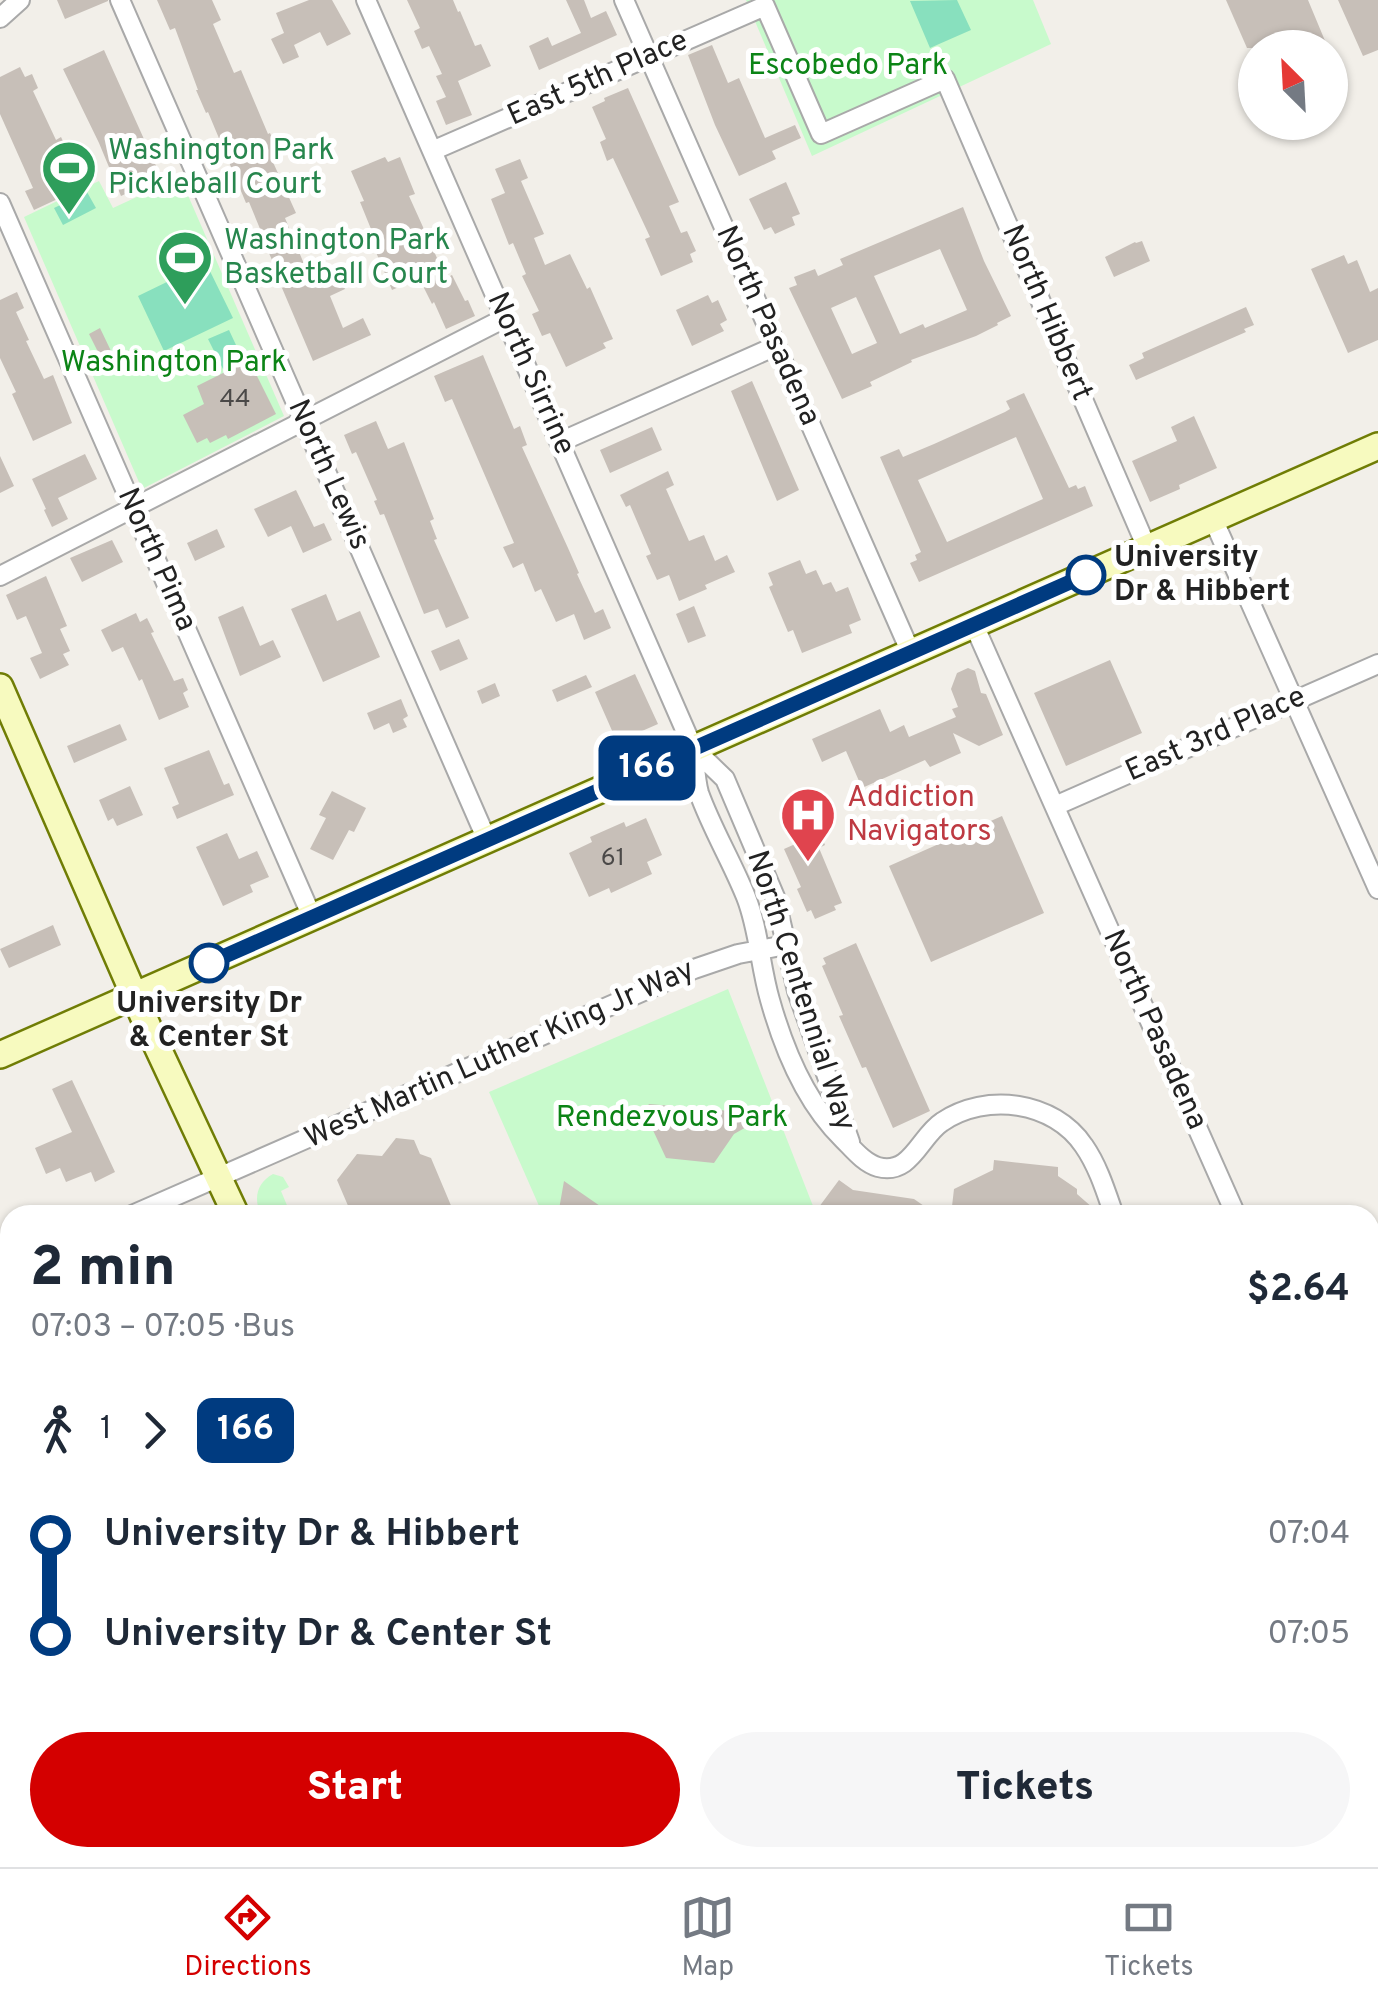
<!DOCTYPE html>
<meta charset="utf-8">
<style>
:root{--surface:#fff;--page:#f6f6f7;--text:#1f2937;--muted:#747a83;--line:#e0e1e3;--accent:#d40000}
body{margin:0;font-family:Overpass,sans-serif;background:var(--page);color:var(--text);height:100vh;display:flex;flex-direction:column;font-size:38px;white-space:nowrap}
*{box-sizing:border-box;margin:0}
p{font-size:32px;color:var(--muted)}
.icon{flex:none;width:55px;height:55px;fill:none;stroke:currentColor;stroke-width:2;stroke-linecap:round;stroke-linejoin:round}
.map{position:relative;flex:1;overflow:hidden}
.sheet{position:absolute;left:0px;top:1205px;width:1380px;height:662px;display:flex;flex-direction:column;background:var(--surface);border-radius:30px 30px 0 0;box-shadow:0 2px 8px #0004}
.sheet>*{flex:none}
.badge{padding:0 20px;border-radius:15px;font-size:35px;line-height:65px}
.needle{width:65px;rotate:336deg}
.tools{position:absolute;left:1238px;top:30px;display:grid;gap:20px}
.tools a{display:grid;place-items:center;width:110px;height:110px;border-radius:50%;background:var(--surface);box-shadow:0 2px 8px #0004;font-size:50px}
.map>.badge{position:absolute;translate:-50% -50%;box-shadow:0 0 0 5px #fff}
.legs{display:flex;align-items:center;gap:15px;height:110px;padding:0 30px;font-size:32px}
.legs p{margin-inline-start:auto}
.summary{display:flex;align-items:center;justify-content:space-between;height:170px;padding:0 30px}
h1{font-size:55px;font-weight:800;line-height:75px}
.button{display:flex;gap:20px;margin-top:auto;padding:20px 30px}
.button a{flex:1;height:115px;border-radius:60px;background:var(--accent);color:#fff;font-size:40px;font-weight:800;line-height:115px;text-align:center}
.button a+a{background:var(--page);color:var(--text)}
ul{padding:0 30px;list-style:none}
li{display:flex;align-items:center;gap:35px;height:100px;font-size:38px}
li i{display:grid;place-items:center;width:15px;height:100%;margin:0 12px;background:currentColor}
li i::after{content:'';width:25px;height:25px;margin:-12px;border:8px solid;border-radius:50%;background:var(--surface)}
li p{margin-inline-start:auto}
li:first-child i{background:linear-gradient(#0000 50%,currentColor 0)}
li:last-child i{background:linear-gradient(currentColor 50%,#0000 0)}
.tabs{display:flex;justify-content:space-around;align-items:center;height:140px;border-top:2px solid var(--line);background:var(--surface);font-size:28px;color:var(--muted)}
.tabs a{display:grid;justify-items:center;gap:5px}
.tabs .selected{color:var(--accent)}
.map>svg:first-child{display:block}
.park{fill:#c8facc}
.pitch{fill:#88e0be}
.building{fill:#c7bfb8;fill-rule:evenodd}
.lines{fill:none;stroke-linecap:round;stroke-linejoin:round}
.street-casing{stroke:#a9a9a9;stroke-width:22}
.secondary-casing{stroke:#707d05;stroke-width:30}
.street{stroke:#fff;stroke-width:18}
.secondary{stroke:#f7fabf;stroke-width:25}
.line-1-casing{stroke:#fff;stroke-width:22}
.line-1{stroke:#003b80;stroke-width:15}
.stop-1-dot{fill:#fff;stroke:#003b80;stroke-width:5}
.labels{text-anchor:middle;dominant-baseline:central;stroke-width:10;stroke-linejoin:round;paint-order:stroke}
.number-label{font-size:25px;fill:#4b4948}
.park-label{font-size:30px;fill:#0c8416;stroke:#fff}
.street-label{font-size:30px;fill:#222;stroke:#fff}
.leisure-label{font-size:30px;fill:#27864d;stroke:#fff;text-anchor:start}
.stop-label{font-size:30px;font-weight:bold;fill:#222;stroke:#fff;text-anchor:start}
.health-label{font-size:30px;fill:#be3a42;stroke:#fff;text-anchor:start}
</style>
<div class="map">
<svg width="1378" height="1867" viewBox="0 0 1378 1867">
<rect width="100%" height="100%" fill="#f2efe9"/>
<path class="park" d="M746,0H1033L1051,44L812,156Z
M180,177L284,416L142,489L24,217L99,181L113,208Z
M728,989L813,1206L806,1215H543L489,1092Z
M273,1174L283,1177L289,1187L281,1191L291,1215H261C253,1198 257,1183 273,1174Z"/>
<path class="pitch" d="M957,0L971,30L930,48L910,1Z
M87,192L96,208L63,225L54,208Z
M206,263L233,318L164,351L138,296Z
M229,330L243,360L223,369L208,339Z"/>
<path class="building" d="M57,0H108V1L65,19Z
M157,0H212L221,20L213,24L234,73L241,70L268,134L270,133L281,157L272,160L296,213L285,218L309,276L334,265L345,289L330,296L343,328L363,318L371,335L313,361L282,288L284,287L264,242L265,241L249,202L246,203L208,112L206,113L196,90H198L175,28L170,30Z
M309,0H332L351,34L327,46L320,32L294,45L299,57L283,64L271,39L284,33L276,13Z
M407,0H453L458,12L460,11L475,46L481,44L491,66L458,81L472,115L446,125L436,101L446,97L436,76L442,74L429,46L422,49L414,31L420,28Z
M566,0H584L591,18L606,11L617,35L539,70L529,46L548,37L552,46L581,33Z
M1226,0H1308L1328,48H1247Z
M1338,0H1378V50L1363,56Z
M712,45L728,83L739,78L765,138L795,125L801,138L772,151L776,159L739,176L715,125L688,55Z
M104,50L161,177L121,196L99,143L63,69Z
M20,67L25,77L32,74L38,88L33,91L56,140L61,137L71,158L51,167L64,196L34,210L25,191L33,188L0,114V77Z
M628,88L679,202L669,206L681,233L687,231L696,251L690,254L693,262L661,276L645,239L650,237L613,158L607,161L600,142L606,139L592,107L605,101L604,98Z
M385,157L388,162L400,157L415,194L409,196L446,278L452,275L465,301L468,300L475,316L446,329L434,302L432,304L419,278L392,290L367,231L371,229L360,202L364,201L351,171Z
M520,159L528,178L521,181L544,234L534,238L545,265L570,254L587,289L590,287L613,339L603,343L606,348L566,367L550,333L542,336L532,314L539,311L522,276L526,274L513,243L509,245L491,199L505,193L495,169Z
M786,182L800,214L792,217L795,225L775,234L771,227L764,230L749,199Z
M963,207L984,261L1011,316L997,323L998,325L976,336L911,360L912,362L870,382L872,386L842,399L789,288L797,285L794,277L815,269L818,276L843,265L840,259ZM940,249L967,310L925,328L923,324L900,334L874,276ZM856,297L877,343L852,354L831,308Z
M176,239L183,255L170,261L163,245Z
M1142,241L1150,261L1114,277L1105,257L1135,242L1136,243Z
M1344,255L1348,264L1357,260L1370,292L1378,288V340L1348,353L1311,269Z
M17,292L24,308L16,312L29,340L26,341L44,379L53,375L72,423L33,441L12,394L16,392L0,358V300Z
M708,295L712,303L718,300L727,320L720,324L724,331L692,346L676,310Z
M1246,307L1254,325L1244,329L1246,332L1136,380L1129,365L1144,358L1142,353Z
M100,328L111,351L100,356L89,334Z
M483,355L514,429L520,426L527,445L522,447L568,548L579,573L577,574L595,613L603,609L611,628L584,640L574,614L556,622L541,589L535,592L523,563L513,568L503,547L514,543L452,399L445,402L434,376Z
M249,360L276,414L228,439L226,435L210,443L207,438L197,443L183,415L204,404L197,386Z
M752,381L799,490L777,501L731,391Z
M1024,393L1069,488L1076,485L1078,489L1085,486L1093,506L919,582L910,563L917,560L915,555L921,552L880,457L899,449L903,457L934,444L1005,412L1010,409L1006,401ZM1016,437L1043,499L947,542L918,480Z
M1194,416L1217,468L1179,485L1180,489L1150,502L1132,461L1177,441L1171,427Z
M376,421L388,449L404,442L434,519L430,521L437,539L434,540L469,618L446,628L438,609L424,614L384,514L380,515L374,501L377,500L356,452L352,454L344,435Z
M652,427L662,450L610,473L600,450Z
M85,454L97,479L58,498L68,519L52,527L44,510L46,509L32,479Z
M0,456L14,486L0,493Z
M668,471L674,485L666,489L689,541L704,535L715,561L727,555L735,572L705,585L707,589L679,601L669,575L657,580L646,556L651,554L630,505L626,507L620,495Z
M296,490L314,527L324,523L332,540L303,553L291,526L268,537L254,509Z
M217,529L225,547L195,561L187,543Z
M112,540L123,562L82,582L70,558Z
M800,560L806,574L816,570L823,585L831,582L836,592L848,587L861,620L849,625L852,633L802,653L793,630L788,632L769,587L773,585L768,573Z
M46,576L67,626L60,629L70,651L63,654L69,665L40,679L30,658L42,653L26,616L17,620L6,595Z
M326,594L337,621L360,611L380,657L323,682L291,609Z
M243,606L260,646L273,640L281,657L240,676L218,617Z
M694,606L706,636L688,643L676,614Z
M136,613L140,622L147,618L154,632L151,633L174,681L183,678L188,690L183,693L189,707L159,720L142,679L139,681L123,647L112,652L101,630Z
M459,639L468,659L440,671L431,651Z
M1110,660L1142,733L1066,766L1034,693Z
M968,668L975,671L981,693L986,694L1003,735L979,746L953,733L961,753L930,767L925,760L862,788L846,751L822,762L812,739L880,709L890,732L904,725L909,737L956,717L952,709L958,707L951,689L957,673Z
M635,674L658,724L617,742L595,692Z
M586,675L592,687L557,702L552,690Z
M495,683L500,696L482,704L477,691Z
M401,699L408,716L403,719L407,727L393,733L389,723L374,730L367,713Z
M120,724L127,740L74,763L67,746Z
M209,750L224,785L229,783L234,795L177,819L172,807L179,804L164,768Z
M130,786L143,815L117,826L113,818L108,821L99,800Z
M332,791L366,808L354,832L349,830L333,860L310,849L326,818L319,815Z
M1002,816L1044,913L931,962L889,866Z
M646,818L662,855L647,862L652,874L611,893L609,888L589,897L569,853L592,842L590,837L624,822L626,827Z
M227,833L239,859L257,851L269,877L250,885L253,892L223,906L196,847Z
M820,833L825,845L819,848L842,903L834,906L836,910L815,919L811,910L807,912L797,889L801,887L784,849Z
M53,925L61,945L9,968L0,949Z
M856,943L930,1111L893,1128L866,1067L862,1068L839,1016L843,1015L822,966L826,964L823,958Z
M72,1080L115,1172L95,1182L91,1172L66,1182L60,1168L46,1174L35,1148L72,1132L52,1089Z
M649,1104L743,1112L750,1125L734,1134L714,1163L666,1158L651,1126L639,1118Z
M396,1138L414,1140L420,1154L431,1158L455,1215H352L337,1180L357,1154L382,1156Z
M994,1160L1058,1167V1176L1077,1189V1194L1101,1215H1013L1005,1210L995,1215H951L954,1189L993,1170Z
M839,1180L853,1190L914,1199L937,1215H813Z
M564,1181L613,1215H558Z"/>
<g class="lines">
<g class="street-casing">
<path id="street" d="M120,0L487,840
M366,0L693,748C695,762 695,779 699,793C712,829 732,862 746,897C759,930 760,966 770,1000C784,1050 806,1103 843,1139C853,1149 864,1163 878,1167C911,1176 920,1136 942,1122C986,1092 1054,1101 1084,1146C1098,1166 1106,1192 1114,1215
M624,0L911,653
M0,18L20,0
M432,151L765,6L821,134L945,79L1147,548
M0,203L312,917
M560,442L776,346
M1213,519L1378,889
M0,576L505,318
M974,625L1236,1215
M693,748L725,779L775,897L797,991L850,1142
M1055,806L1378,664
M132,1215L694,969L738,954L786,945
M0,1271L10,1267
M1370,1301L1378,1297
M0,1359L10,1382
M1370,1508L1378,1526
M1152,1858L1154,1867
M1182,1858L1186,1867
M23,1867L45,1858
M128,1867L150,1858"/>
</g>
<g class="secondary-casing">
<path id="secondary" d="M0,687L148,1027L236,1215
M0,1055L1378,446
M519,1858L523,1867"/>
</g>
<use href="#street" class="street"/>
<use href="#secondary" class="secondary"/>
</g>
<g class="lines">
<g class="line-1-casing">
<path id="line-1" d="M209,963L1086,575"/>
</g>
<use href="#line-1" class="line-1"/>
</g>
<defs>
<g id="stadium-pin" transform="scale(2.875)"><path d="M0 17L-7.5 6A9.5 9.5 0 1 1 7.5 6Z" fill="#2e9e5b" stroke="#fff"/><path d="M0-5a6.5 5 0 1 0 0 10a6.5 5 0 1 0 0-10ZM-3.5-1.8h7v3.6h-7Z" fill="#fff"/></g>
<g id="hospital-pin" transform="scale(2.875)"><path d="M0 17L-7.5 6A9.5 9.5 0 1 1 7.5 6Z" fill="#e0444e" stroke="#fff"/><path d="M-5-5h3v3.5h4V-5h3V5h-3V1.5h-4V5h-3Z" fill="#fff"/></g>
</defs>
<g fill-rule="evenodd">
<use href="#stadium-pin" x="69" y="168"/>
<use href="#stadium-pin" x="185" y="258"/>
<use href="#hospital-pin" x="808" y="815"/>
</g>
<g class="stop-1-dot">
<circle cx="1086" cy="575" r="18"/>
<circle cx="209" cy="963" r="18"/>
</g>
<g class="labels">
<g class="number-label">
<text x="235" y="400">44</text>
<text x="613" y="859">61</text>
</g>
<g class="park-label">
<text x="848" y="66">Escobedo Park</text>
<text x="174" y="363">Washington Park</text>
<text x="672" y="1118">Rendezvous Park</text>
</g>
<g class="street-label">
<text transform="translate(598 79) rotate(-24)">East 5th Place</text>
<text transform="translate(1046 313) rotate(67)">North Hibbert</text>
<text transform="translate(767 326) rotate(66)">North Pasadena</text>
<text transform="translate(530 374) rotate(66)">North Sirrine</text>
<text transform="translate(328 475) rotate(66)">North Lewis</text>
<text transform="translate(156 560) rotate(66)">North Pima</text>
<text transform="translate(1216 735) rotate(-24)">East 3rd Place</text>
<text transform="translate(800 991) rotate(72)">North Centennial Way</text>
<text transform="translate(1154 1030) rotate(66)">North Pasadena</text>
<text transform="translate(500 1055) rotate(-24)">West Martin Luther King Jr Way</text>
</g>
<g class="leisure-label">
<text x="108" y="151">Washington Park<tspan x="108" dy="34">Pickleball Court</tspan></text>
<text x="224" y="241">Washington Park<tspan x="224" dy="34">Basketball Court</tspan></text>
</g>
<g class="stop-label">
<text x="1114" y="558">University<tspan x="1114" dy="34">Dr &amp; Hibbert</tspan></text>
<text x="209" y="1004" text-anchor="middle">University Dr<tspan x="209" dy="34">&amp; Center St</tspan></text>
</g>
<g class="health-label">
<text x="847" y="798">Addiction<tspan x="847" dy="34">Navigators</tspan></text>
</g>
</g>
</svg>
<div class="tools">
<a><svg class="needle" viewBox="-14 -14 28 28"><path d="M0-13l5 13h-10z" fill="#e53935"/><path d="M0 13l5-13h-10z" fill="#747a83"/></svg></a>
</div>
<b class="badge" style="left:647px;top:768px;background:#003b80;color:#fff">166</b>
<section class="sheet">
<div class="summary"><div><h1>2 min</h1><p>07:03 – 07:05 · Bus</p></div><b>$2.64</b></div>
<div class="legs"><svg class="icon" aria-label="walk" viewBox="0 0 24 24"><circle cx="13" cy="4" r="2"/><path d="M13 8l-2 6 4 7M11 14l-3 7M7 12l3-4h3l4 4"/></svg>1<svg class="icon" aria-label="forward" viewBox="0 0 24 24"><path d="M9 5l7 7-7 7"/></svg><b class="badge" style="background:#003b80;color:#fff">166</b></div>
<ul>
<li><i style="color:#003b80"></i><b>University Dr &amp; Hibbert</b><p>07:04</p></li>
<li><i style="color:#003b80"></i><b>University Dr &amp; Center St</b><p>07:05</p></li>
</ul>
<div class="button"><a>Start</a><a>Tickets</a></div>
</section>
</div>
<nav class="tabs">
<a class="selected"><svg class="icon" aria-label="directions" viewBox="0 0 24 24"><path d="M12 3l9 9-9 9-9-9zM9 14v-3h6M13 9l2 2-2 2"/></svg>Directions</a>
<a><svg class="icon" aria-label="map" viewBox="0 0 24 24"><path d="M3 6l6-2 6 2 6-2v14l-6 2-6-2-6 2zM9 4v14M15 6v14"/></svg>Map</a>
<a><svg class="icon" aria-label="tickets" viewBox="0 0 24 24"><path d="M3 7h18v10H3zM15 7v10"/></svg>Tickets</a>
</nav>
